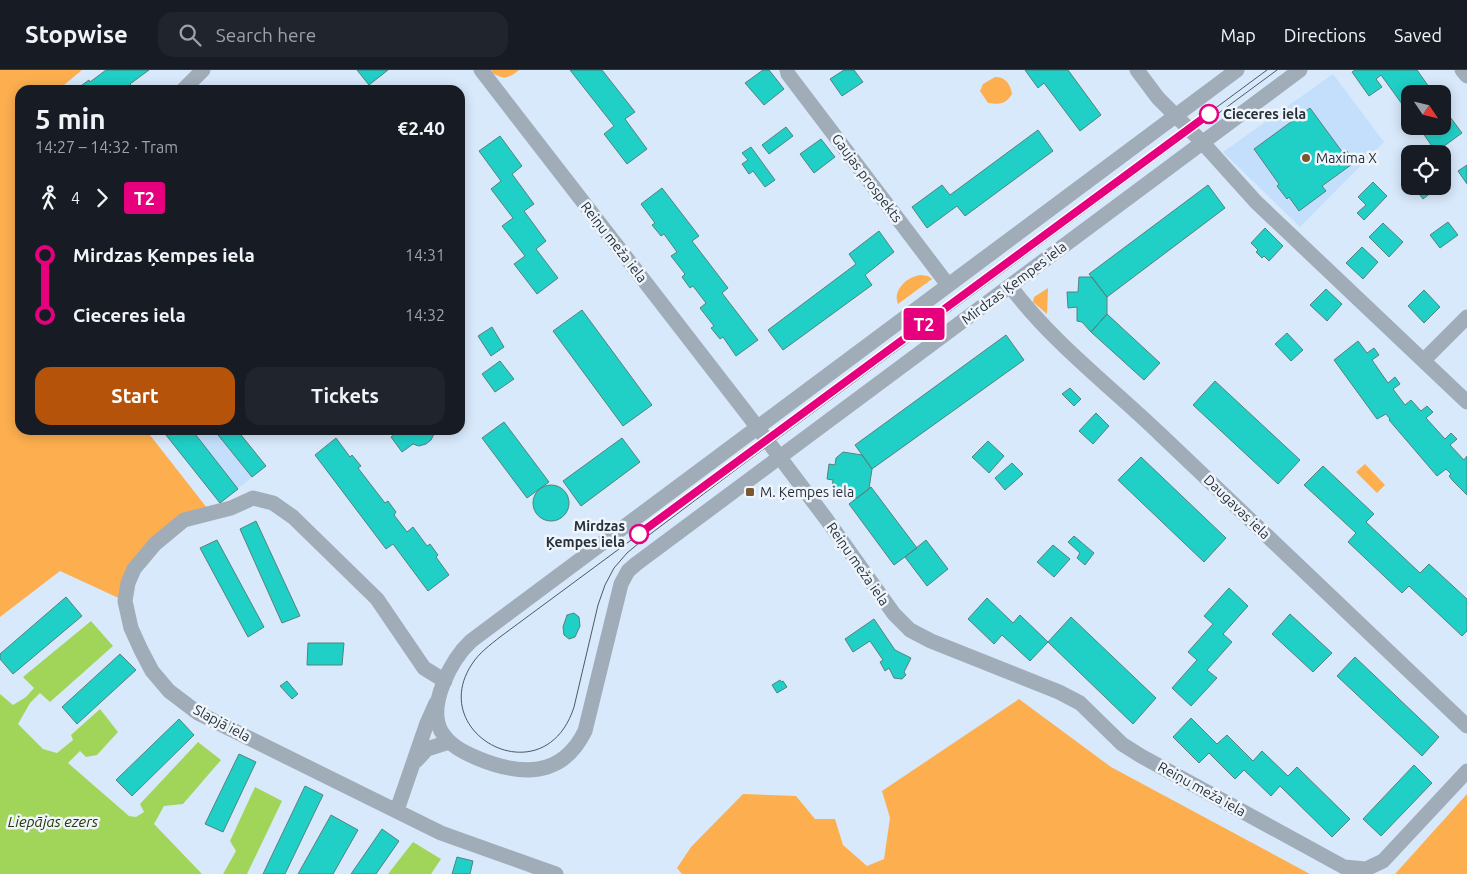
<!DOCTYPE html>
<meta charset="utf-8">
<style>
:root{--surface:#171b24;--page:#20242c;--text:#f1f3f6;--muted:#9ea1a6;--line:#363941;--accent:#b45309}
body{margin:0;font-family:Ubuntu,sans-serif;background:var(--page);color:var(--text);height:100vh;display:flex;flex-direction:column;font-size:19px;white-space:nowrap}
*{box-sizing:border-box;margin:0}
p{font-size:16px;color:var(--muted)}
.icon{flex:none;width:28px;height:28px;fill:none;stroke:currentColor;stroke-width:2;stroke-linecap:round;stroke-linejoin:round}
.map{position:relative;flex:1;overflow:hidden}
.sheet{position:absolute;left:15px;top:15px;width:450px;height:350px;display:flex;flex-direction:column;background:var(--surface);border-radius:15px;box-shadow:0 2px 12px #0003}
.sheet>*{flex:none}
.badge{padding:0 10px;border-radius:4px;font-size:18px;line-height:32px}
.needle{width:32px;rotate:125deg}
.controls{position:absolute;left:1401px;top:15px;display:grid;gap:10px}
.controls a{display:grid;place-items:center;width:50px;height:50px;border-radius:10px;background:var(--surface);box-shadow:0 2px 12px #0003;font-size:25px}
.map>.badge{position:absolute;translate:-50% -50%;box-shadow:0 0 0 2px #fff}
.legs{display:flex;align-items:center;gap:8px;height:55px;padding:0 20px;font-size:16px}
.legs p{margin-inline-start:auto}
.overview{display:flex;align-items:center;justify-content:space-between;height:85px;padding:0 20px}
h1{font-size:28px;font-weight:600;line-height:38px}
.action{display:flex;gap:10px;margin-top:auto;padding:10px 20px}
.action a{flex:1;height:58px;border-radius:15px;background:var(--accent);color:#fff;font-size:20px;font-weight:600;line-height:58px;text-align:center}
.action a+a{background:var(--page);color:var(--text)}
ul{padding:0 20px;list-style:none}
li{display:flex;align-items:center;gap:18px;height:60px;font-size:19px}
li i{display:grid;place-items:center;width:8px;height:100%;margin:0 6px;background:currentColor}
li i::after{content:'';width:12px;height:12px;margin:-6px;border:4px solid;border-radius:50%;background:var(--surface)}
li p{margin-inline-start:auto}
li:first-child i{background:linear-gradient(#0000 50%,currentColor 0)}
li:last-child i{background:linear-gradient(currentColor 50%,#0000 0)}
header{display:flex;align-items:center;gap:30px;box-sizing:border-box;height:70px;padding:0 25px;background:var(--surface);border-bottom:1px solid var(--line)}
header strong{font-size:24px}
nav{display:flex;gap:28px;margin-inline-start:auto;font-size:18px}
.search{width:350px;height:45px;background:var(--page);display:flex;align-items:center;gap:12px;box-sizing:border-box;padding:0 18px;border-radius:15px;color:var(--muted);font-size:19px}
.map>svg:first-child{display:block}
.built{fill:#c4dffb}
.green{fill:#fdaf4f}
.water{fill:#a1d55a}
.building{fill:#20cfc6;stroke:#55827e}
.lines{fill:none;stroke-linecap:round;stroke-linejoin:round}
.minor{stroke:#a0acb8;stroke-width:15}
.tram{stroke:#4d5966;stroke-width:1}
.line-1-casing{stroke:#fff;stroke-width:11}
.line-1{stroke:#e6007e;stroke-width:8}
.stop-1-dot{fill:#fff;stroke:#e6007e;stroke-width:2.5}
.poi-dot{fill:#7a5730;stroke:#eff5fb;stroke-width:2}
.labels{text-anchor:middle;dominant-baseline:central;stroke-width:5;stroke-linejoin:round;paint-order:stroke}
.stop-label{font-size:14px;font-weight:bold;fill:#26313c;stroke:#eff5fb;text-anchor:start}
.poi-label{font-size:14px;fill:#26313c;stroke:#eff5fb;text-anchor:start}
.street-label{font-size:14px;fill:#26313c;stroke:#eff5fb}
.water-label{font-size:15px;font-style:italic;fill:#253805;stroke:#eff5fb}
</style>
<header>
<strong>Stopwise</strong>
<div class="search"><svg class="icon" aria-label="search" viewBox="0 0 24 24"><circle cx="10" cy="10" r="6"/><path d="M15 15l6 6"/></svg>Search here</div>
<nav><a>Map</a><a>Directions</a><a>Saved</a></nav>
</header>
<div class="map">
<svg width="1467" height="804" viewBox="0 0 1467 804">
<rect width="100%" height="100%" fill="#d8e9fb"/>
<path class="built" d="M1333,4L1384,72L1300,157L1223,82Z
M162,360H237L266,396L220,433Z"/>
<path class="green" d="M0,0H82L58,20H20V360H146L211,443L155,474L125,531L60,501L0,547Z
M492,0H519C508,9 503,10 491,2Z
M995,7C1005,6 1011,15 1012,24C1006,34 999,35 988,33L980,21L983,14Z
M921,205L928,206L932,209L898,234C892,220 908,206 921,205Z
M1048,218L1047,244L1033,232L1034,227Z
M1365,394L1385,415L1377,423L1356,402Z
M1019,629L1111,697L1310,804H682L677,798L691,777L743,724L796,726L815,749H835L843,775L867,796L884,789L890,748L882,721Z
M1467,724V804H1395Z"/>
<path class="water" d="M91,551L113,576L50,632L40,623L30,633L18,654L43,679L57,683L73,670L71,665L100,639L118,662L97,685L86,687L80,681L68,693L129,746L136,747L144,742L140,734L198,672L221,690L183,734L164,736L154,754L202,804H0V624L13,635L26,627L34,618L23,607Z
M255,717L282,731L247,804H223L236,781L230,771Z
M413,772L441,789L431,804H388Z"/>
<path class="building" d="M106,0H149L130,14L132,16L127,20H79L78,18L89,10L90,12Z
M357,0H388L369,15Z
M570,0H602L635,42L625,49L647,79L627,94L604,64L614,56Z
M763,0H769L784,19L764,35L745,13Z
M844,0H854L863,12L842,26L830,9Z
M1025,0H1068L1101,45L1080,61L1044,13L1038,18Z
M1355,0H1417L1434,24H1410V45L1381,5L1376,9L1382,17L1369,26L1352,2Z
M1442,36L1462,63L1436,82L1418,56H1442Z
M1310,38L1343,83L1347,81L1355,92L1322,116L1326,121L1299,141L1289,127L1287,129L1277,116L1279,114L1254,79Z
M786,57L793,66L769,84L762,75Z
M1038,60L1053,81L965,146L957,136L927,158L912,137L942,115L950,125Z
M500,66L522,96L512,104L534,134L524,141L546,171L536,179L558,208L537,224L514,194L525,186L502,156L513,148L491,119L501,111L479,81Z
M821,69L835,87L814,103L800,84Z
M751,77L775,110L765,117L753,101L749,104L742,94L748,90L742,83Z
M1467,95V114L1458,101Z
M1373,112L1387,126L1364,150L1357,143L1366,135L1358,127Z
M1208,115L1225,138L1107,227L1089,204Z
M1413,116H1436L1437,118L1423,129Z
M662,118L699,166L692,171L728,218L722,223L758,270L736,286L723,267L720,269L711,258L714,256L700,238L706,233L693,216L690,218L682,207L685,204L671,186L677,182L664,164L661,166L652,155L655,153L641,134Z
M1448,152L1458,165L1440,178L1430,165Z
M1383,153L1403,172L1389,187L1369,167Z
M1265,158L1283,176L1269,191L1264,186L1262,188L1256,182L1258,180L1251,173Z
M879,161L894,182L865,205L872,215L783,280L768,260L856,194L849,184Z
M1362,177L1378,192L1363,209L1346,193Z
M1079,207H1092L1107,227V244L1091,262L1082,252L1077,251V237L1068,238L1067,222H1078Z
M1326,219L1342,234L1327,251L1310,235Z
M1424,220L1440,237L1424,253L1408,236Z
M582,240L652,335L623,356L553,261Z
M1107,244L1160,293L1144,310L1091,262Z
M492,257L504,277L491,286L478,266Z
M1287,263L1303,280L1291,291L1275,274Z
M1006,265L1024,290L872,399L855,375Z
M1358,271L1367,283L1374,278L1379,285L1372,290L1388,313L1395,307L1400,314L1393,319L1405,335L1411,330L1421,341L1427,336L1433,342L1426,348L1445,369L1451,363L1457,369L1450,375L1464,390L1467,386V425L1453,411L1449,406L1451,404L1446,399L1437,406L1389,350L1390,349L1386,344L1377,349L1342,301L1334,290Z
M500,291L514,309L495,322L482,304Z
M1215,311L1300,390L1278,414L1193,335Z
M1070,318L1081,329L1074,336L1062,324Z
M1096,343L1109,356L1093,374L1079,361Z
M504,352L549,412L527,428L482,368Z
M162,360H192L238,419L220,433Z
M214,360H237L266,396L252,407Z
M400,360H433L434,364L431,370L426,374L419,376L413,374L402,382L391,367Z
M336,368L350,387L352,385L361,396L358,398L385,433L388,431L396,442L394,445L407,462L413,457L427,476L430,474L438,485L436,487L449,505L428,521L393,474L386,479L315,385Z
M622,368L640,392L581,436L563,411Z
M988,371L1004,386L989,403L972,387Z
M843,382L862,385L872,399L869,419L857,428L836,426L832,419L833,410L827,409L829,394L835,395L836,388Z
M1141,387L1226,468L1204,492L1118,410Z
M1012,393L1023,404L1005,420L995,408Z
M1323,396L1374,444L1366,452L1420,503L1429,494L1467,529V561L1462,566L1409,516L1402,523L1348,472L1356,463L1304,415Z
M533 433a18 18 0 1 1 36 0a18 18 0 1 1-36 0Z
M871,417L917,478L894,495L849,434Z
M256,451L300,546L282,553L240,459Z
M1074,466L1094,483L1085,495L1077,488L1080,483L1068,472Z
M217,470L264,557L248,567L200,478Z
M926,470L948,499L927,516L905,487Z
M1053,475L1070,489L1054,507L1037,492Z
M1229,518L1248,536L1223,564L1232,572L1207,600L1217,608L1191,636L1172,618L1197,590L1188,582L1213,554L1204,546Z
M66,527L82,546L13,604L0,589V584Z
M987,528L1013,553L1020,545L1048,572L1030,591L1002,565L994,574L968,549Z
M574,543L579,547L580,556L575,567L569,569L564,565L563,557L567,545Z
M1290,544L1332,583L1313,602L1272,564Z
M1071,547L1156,628L1133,654L1048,572Z
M874,549L895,580L911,588L904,602L906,605L902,609L894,608L889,598L885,601L880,592L883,590L870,571L853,582L845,569Z
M308,573H344L342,595H307Z
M120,584L136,600L77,654L62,637Z
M1355,587L1439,667L1422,686L1337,606Z
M780,610L781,612L783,611L787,617L777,623L772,615Z
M287,611L298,624L292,629L280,616Z
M1191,648L1217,674L1227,665L1253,691L1262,681L1288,706L1297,697L1350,749L1332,767L1280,716L1271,726L1244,700L1235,709L1209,683L1199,693L1173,667Z
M179,649L194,665L132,726L116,710Z
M239,684L256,692L223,762L205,754Z
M1414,695L1432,713L1381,766L1363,749Z
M305,716L323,725L285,804H263Z
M331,745L358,760L333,804H298Z
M382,759L399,771L376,804H351Z
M457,787L473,791L470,804H452Z"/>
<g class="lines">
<path class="minor" d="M481,0L748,345L827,450L894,544L910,560L931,571L1059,622L1080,633L1122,674L1141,686L1344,797L1366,799L1383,791L1467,701
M787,0L788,4L948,215
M1137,0L1158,28L1202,72L1256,132L1467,332
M1237,0L471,571C452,589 427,634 441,661C449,675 463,682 477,688C520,706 562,708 585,661L621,514L628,501L636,494L1300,0
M1462,0L1467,6
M183,20L203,0
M1010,216C1052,272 1110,316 1160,364C1263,461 1365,559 1467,656
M1424,290L1467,247
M445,611L424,598L377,529L293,447L273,433L253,428L231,438L184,450L155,474L134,499L128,513L125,531L131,558L141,580L152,601L169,621L198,643L441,763L556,804
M416,691L427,679L449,672
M397,740L427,653L436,633"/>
<path class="tram" d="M1267,0L500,567C490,575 479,583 472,594C425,665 545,728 574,637L598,535L605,515L614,498L627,483L645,468L746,392L1277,0"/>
</g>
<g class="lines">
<g class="line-1-casing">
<path id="line-1" d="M639,464L1209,44"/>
</g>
<use href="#line-1" class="line-1"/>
</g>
<g class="stop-1-dot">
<circle cx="1209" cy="44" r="9"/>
<circle cx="639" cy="464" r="9"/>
</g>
<g class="poi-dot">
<circle cx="1306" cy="88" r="5"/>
<rect x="745" y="417" width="10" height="10" rx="2.5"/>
</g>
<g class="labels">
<g class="stop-label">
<text x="1223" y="44">Cieceres iela</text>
<text x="625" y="456" text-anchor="end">Mirdzas<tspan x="625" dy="16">Ķempes iela</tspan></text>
</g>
<g class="poi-label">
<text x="1316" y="88">Maxima X</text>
<text x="760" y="422">M. Ķempes iela</text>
</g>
<g class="street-label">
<text transform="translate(867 108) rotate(53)">Gaujas prospekts</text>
<text transform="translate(614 172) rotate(52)">Reiņu meža iela</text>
<text transform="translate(1014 213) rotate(-37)">Mirdzas Ķempes iela</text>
<text transform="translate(1237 437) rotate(44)">Daugavas iela</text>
<text transform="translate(858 494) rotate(55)">Reiņu meža iela</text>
<text transform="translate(222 653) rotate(28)">Slapjā iela</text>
<text transform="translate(1202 719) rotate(29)">Reiņu meža iela</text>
</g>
<g class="water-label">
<text x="53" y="751">Liepājas ezers</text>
</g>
</g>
</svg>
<div class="controls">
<a><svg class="needle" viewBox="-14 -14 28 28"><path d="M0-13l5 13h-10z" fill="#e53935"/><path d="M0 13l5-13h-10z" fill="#9ea1a6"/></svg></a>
<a><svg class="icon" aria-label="locate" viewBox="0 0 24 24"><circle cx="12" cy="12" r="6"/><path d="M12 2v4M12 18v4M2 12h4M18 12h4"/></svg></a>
</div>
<b class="badge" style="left:924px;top:254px;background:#e6007e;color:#fff">T2</b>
<section class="sheet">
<div class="overview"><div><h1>5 min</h1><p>14:27 – 14:32 · Tram</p></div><b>€2.40</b></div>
<div class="legs"><svg class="icon" aria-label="walk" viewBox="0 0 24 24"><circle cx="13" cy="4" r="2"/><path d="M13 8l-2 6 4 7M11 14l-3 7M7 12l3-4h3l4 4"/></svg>4<svg class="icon" aria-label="forward" viewBox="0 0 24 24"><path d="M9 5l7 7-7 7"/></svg><b class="badge" style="background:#e6007e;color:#fff">T2</b></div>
<ul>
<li><i style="color:#e6007e"></i><b>Mirdzas Ķempes iela</b><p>14:31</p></li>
<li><i style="color:#e6007e"></i><b>Cieceres iela</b><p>14:32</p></li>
</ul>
<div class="action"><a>Start</a><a>Tickets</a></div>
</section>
</div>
